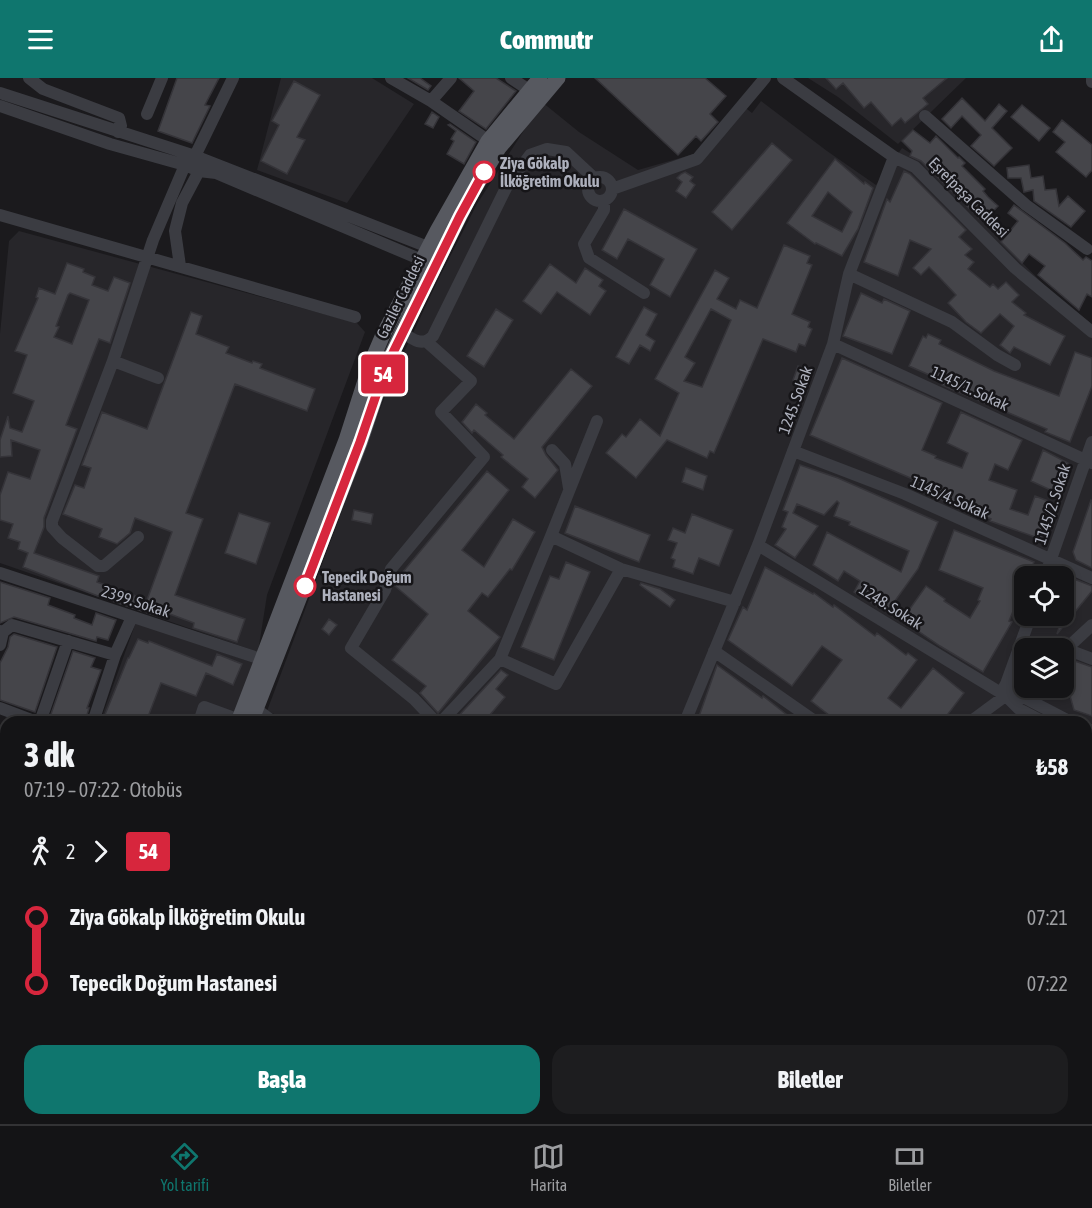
<!DOCTYPE html>
<html lang="tr">
<meta charset="utf-8">
<style>
:root{--surface:#141416;--page:#1d1d1f;--text:#f1f3f6;--muted:#9d9ea1;--line:#333335;--accent:#0f766e}
body{margin:0;font-family:"Asap Condensed",sans-serif;background:var(--page);color:var(--text);height:100vh;display:flex;flex-direction:column;font-size:22px;white-space:nowrap}
*{box-sizing:border-box;margin:0}
p{font-size:20px;color:var(--muted)}
.icon{flex:none;width:33px;height:33px;fill:none;stroke:currentColor;stroke-width:2;stroke-linecap:round;stroke-linejoin:round}
.map{position:relative;flex:1;overflow:hidden}
.drawer{position:absolute;left:0px;top:638px;width:1092px;height:410px;display:flex;flex-direction:column;background:var(--surface);border-radius:18px 18px 0 0;box-shadow:0 3px 9px #0003,0 0 0 2px var(--line)}
.drawer>*{flex:none}
.badge{padding:0 12px;border-radius:4px;font-size:21px;line-height:39px}
.buttons{position:absolute;left:1014px;top:488px;display:grid;gap:12px}
.buttons a{display:grid;place-items:center;width:60px;height:60px;border-radius:12px;background:var(--surface);box-shadow:0 3px 9px #0003,0 0 0 2px var(--line);font-size:30px}
.map>.badge{position:absolute;translate:-50% -50%;box-shadow:0 0 0 3px #fff}
.legs{display:flex;align-items:center;gap:9px;height:66px;padding:0 24px;font-size:20px}
.legs p{margin-inline-start:auto}
.overview{display:flex;align-items:center;justify-content:space-between;height:102px;padding:0 24px}
h1{font-size:33px;font-weight:800;line-height:45px}
.primary-button{display:flex;gap:12px;margin-top:auto;padding:12px 24px}
.primary-button a{flex:1;height:69px;border-radius:18px;background:var(--accent);color:#fff;font-size:24px;font-weight:800;line-height:69px;text-align:center}
.primary-button a+a{background:var(--page);color:var(--text)}
ul{padding:0 24px;list-style:none}
li{display:flex;align-items:center;gap:21px;height:66px;font-size:22px}
li i{display:grid;place-items:center;width:9px;height:100%;margin:0 8px;background:currentColor}
li i::after{content:'';width:15px;height:15px;margin:-8px;border:4px solid;border-radius:50%;background:var(--surface)}
li p{margin-inline-start:auto}
li:first-child i{background:linear-gradient(#0000 50%,currentColor 0)}
li:last-child i{background:linear-gradient(currentColor 50%,#0000 0)}
header{display:flex;justify-content:space-between;align-items:center;height:78px;padding:0 24px;background:var(--accent);color:#fff;font-size:27px;font-weight:800}
.tab-bar{display:flex;justify-content:space-around;align-items:center;height:84px;border-top:2px solid var(--line);background:var(--surface);font-size:16px;color:var(--muted)}
.tab-bar a{display:grid;justify-items:center;gap:3px}
.tab-bar .selected{color:var(--accent)}
.map>svg:first-child{display:block}
.built{fill:#27262a;fill-rule:evenodd}
.building{fill:#45454a;stroke:#353439;stroke-width:1.5;fill-rule:evenodd}
.lines{fill:none;stroke-linecap:round;stroke-linejoin:round}
.minor{stroke:#3b3c42;stroke-width:12}
.major{stroke:#575960;stroke-width:15}
.line-1-casing{stroke:#fff;stroke-width:14}
.line-1{stroke:#d7263d;stroke-width:9}
.stop-1-dot{fill:#fff;stroke:#d7263d;stroke-width:3}
.labels{text-anchor:middle;dominant-baseline:central;stroke-width:5;stroke-linejoin:round;paint-order:stroke}
.stop-label{font-size:16px;font-weight:bold;fill:#adb0bc;stroke:#161518;text-anchor:start}
.street-label{font-size:16px;fill:#adb0bc;stroke:#161518}
</style>
<header><svg class="icon" aria-label="menu" viewBox="0 0 24 24"><path d="M4 6h16M4 12h16M4 18h16"/></svg>Commutr<svg class="icon" aria-label="share" viewBox="0 0 24 24"><path d="M12 15V3M7 8l5-5 5 5M5 13v7h14v-7"/></svg></header>
<div class="map">
<svg width="1092" height="1046" viewBox="0 0 1092 1046">
<rect width="100%" height="100%" fill="#1b1a1d"/>
<path class="built" d="M281,0H372L414,26L347,125L257,92Z
M808,0H966L898,66L838,19Z
M761,23L827,73L876,107L902,70L923,83L1051,214L1092,246V1046H116L118,1041H1086V644H293L267,633L391,302L437,204L477,126L542,24L579,54L638,92L694,76L738,24L752,35ZM1024,498H1064V537H1024ZM1024,570H1064V609H1024Z
M19,153L357,245L365,254L267,517L258,574L0,485V256L9,163Z
M136,544L254,585L231,643L100,644Z"/>
<path class="building" d="M177,0H219L205,27L210,28L192,65L158,53Z
M408,0H420L431,8L428,12Z
M459,0H496L516,13L486,51L459,33L474,13Z
M595,0H705L726,18L710,36L718,44L701,63L696,58L678,77Z
M826,0H947L923,20L928,26L905,45L901,40L892,48L871,24L864,30L843,5L836,11Z
M294,3L320,17L297,59L305,62L287,96L261,83L279,47L272,43Z
M962,20L985,43L999,26L1007,33L992,50L1012,70L994,88L971,68L981,57L962,38L951,50L942,41Z
M1022,27L1050,50L1039,63L1011,39Z
M432,34L439,39L433,50L425,46Z
M1062,42L1092,67V92L1086,99L1056,74L1065,64L1053,54Z
M450,46L476,64L464,86L447,76L454,63L451,61L456,53L448,47Z
M913,52L930,65L936,58L958,80L959,79L965,85L962,88L985,111L983,113L988,119L998,128L983,144L921,83L910,78L912,73L902,63Z
M772,65L792,82L732,152L712,134Z
M835,81L864,106L865,104L873,110L858,151L842,178L816,165L815,166L787,145ZM828,114L852,134L842,154L812,138Z
M1029,87L1031,100L1043,98L1045,112L1056,111L1059,128L1068,118L1085,133L1071,149L1034,123L1033,112L1024,114L1021,100H1008L1007,90Z
M904,93L910,96L966,152L959,159L972,171L965,177L974,184L968,191L990,209L993,206L998,211L1006,204L1019,217L1012,224L1026,235L1024,237L1065,258L1050,287L1014,269L1010,275L1000,267L1014,248L1000,236L981,255L966,244L948,225L956,217L940,200L929,189L921,197L913,190L931,171L910,162L898,198L864,184L887,121L890,124Z
M685,94L693,99L690,103L695,107L686,120L676,113L682,104L677,100L681,96Z
M1014,127L1065,165L1083,182L1086,179L1092,183V219L1087,216L1079,232L1038,197L1045,188L1029,176L1022,185L1001,164L1018,143L1008,135Z
M624,131L697,171L670,219L650,207L664,181L628,161L617,181L602,172Z
M784,167L810,178L807,185L812,187L792,236L810,244L808,249L812,251L805,268L799,266L796,274L763,261L714,375L710,373L707,380L667,362L636,400L606,375L622,356L626,359L640,341L660,358L679,315L655,301L715,192L729,200L717,221L736,231L740,222L757,230ZM711,231L731,242L702,309L684,303L695,285L685,279Z
M67,185L84,191L83,194L95,199L92,207L108,213L114,199L130,205L110,265L99,261L66,347L77,351L44,440V449L34,475L99,498L97,504L147,522L172,454L135,440L130,455L117,466L99,459L102,451L63,436L75,407L84,410L91,390L82,387L102,334L147,351L191,234L202,238L196,256L229,269L226,275L252,285L253,283L262,286L260,290L315,311L307,333L235,306L186,435L203,441L175,517L245,541L237,564L193,550L194,545L159,532L157,538L103,520L23,489L28,475L18,471L20,464L8,460L13,446L0,442V417L8,394L30,401L40,372L11,362L12,378L0,379V362L8,338L10,350L22,354L34,323L13,315L27,277L15,273L38,220L36,219L39,210L55,216ZM70,215L89,222L72,266L54,259L59,249L56,248L68,217Z
M550,186L576,205L585,190L603,202L599,208L606,213L590,237L557,214L541,236L523,223Z
M861,215L882,225L884,221L910,233L892,276L843,258Z
M644,229L657,236L646,257L655,263L650,273L640,267L629,286L616,279Z
M496,231L513,242L484,289L467,278Z
M928,256L941,262L939,266L994,293L1059,318L1075,274L1092,280V308L1070,364L1045,354L1047,351L942,307L943,303L909,288L923,258L926,260Z
M842,280L942,325L922,372L936,378L935,380L962,390L968,375L947,365L961,334L1022,362L1008,392L995,386L989,402L1017,412L1010,431L1028,437L1035,418L1051,424L1043,443L1047,444L1041,461L990,443L991,441L933,418L936,411L810,357Z
M798,288L806,291L801,305L793,302Z
M571,291L592,308L542,369L546,377L558,392L535,420L522,409L528,401L501,379L503,377L474,352L472,355L462,344L476,326L487,335L485,337L514,361Z
M1043,372L1068,385L1057,415L1031,403Z
M800,387L838,400L938,444L918,491L887,534L854,514L860,503L844,493L838,503L813,487L827,454L901,494L909,473L849,447L850,444L834,438L839,425L837,423L824,437L797,426L793,435L818,448L795,480L775,467L786,451L782,449L788,434L783,432Z
M686,390L707,398L703,412L682,404Z
M487,393L509,412L462,472L484,489L513,441L535,454L512,492L510,491L488,519L482,515L468,533L500,559L438,635L420,615L426,608L392,582L428,536L395,508L397,501Z
M1091,422L1092,423V490L1076,482L1073,474Z
M575,428L650,457L639,484L565,455Z
M354,432L373,436L371,446L352,442Z
M239,435L270,445L256,486L225,475Z
M692,436L733,452L719,488L699,480L693,496L673,489L675,482L671,480L677,465L668,462L673,450L685,455Z
M954,452L1034,484L1028,498H1024V507L1009,543L1012,544L983,594L940,568L902,542L926,508L945,521L944,523L970,540L980,523L978,522L983,510L939,492Z
M566,484L590,494L554,582L521,569L550,498L559,501Z
M765,489L813,516L814,515L833,529L834,527L875,558L877,555L906,577L908,575L917,582L888,620L901,630L933,590L964,615L942,644H838L811,623L842,582L822,568L792,608L728,562L743,529L747,532Z
M1074,501L1092,508V513L1057,556Z
M0,504L50,520L48,527L75,537L74,540L92,547L96,535L116,542L108,562L97,559L96,563L14,539L0,545Z
M641,505L660,511L675,522L670,529L640,507Z
M329,541L337,547L329,557L322,551Z
M14,556L57,569L35,634L0,622V585L8,569L10,559Z
M138,561L148,565L149,563L212,588L217,576L242,586L233,607L206,595L196,618L161,605L146,644H102L128,580H129Z
M73,573L95,580L91,589L101,592L87,630H89L85,644H62L50,639Z
M1072,582L1092,589V638L1074,632L1065,600Z
M717,587L762,620L763,618L796,644H697Z
M501,592L508,597L496,611L505,619L484,644H453Z"/>
<g class="lines">
<path class="minor" d="M29,0L43,11L119,40L121,48L118,54
M391,0L431,23L496,68
M511,0L529,12
M783,0L894,79L915,89L1015,190L1092,254
M1092,0V4
M0,15L195,78L428,169
M431,23L451,0
M0,28L110,66L185,87L199,93L216,95L422,182
M147,36L162,0
M925,38L1026,127L1087,171
M588 111a12 12 0 1 1 24 0a12 12 0 1 1-24 0Z
M612,111L697,81L765,0
M604,122V132L584,166L589,180L644,215
M0,137L355,239
M180,188L175,153L182,125L199,93L197,85
M849,196L952,244L997,277L1015,287
M402,254C413,262 423,269 433,258L507,108L530,77L547,71L566,74L595,101
M427,264L471,303L441,334L484,379L391,491L385,512L351,570L414,621L436,644
M833,266L1092,385
M113,283L158,300
M552,372L565,386L569,410
M793,373L905,416L1092,500
M551,458L597,343
M138,459L104,488H98L62,460L52,449V443L113,283L153,162L185,87L195,78L233,0
M758,467L1006,618L1019,631L1044,644
M0,495L261,581
M1045,498L1092,364
M0,553L3,554L12,547L115,577
M0,567L3,554
M1066,571L1092,581
M714,573L816,644
M1064,573L1092,547
M500,581L556,606L621,491
M1001,615L1006,606L1031,537
M1008,620H1025L1071,644
M0,630L37,644
M256,631L274,644
M40,644L68,563
M93,644L115,577L132,539
M199,644L204,629L245,644
M441,644L500,581L551,458L621,491L735,524
M685,644L758,467L833,266L849,196L894,79
M970,644L1024,604
M1086,650L1092,653
M1086,663L1092,665
M0,672L6,674
M1086,712L1092,716
M0,751L6,738
M1086,850L1092,852
M1086,891L1092,877
M0,981L6,984
M1086,995L1092,999
M1086,1017L1092,1021
M679,1041L682,1046
M874,1041L881,1046
M4,1046L6,1040
M90,1046L91,1041
M250,1046L252,1041
M420,1046L431,1041
M531,1046L538,1041
M630,1046L637,1041
M768,1046L772,1041
M1007,1046L1010,1041"/>
<path class="major" d="M238,644L346,362L370,287L382,259L437,153L488,63L540,0
M251,644L360,365L385,291L402,254L469,120L499,70L558,0
M73,1046L75,1041
M106,1046L108,1041"/>
</g>
<g class="lines">
<g class="line-1-casing">
<path id="line-1" d="M305,508L360,364L385,291L460,138L484,94"/>
</g>
<use href="#line-1" class="line-1"/>
</g>
<g class="stop-1-dot">
<circle cx="484" cy="94" r="10"/>
<circle cx="305" cy="508" r="10"/>
</g>
<g class="labels">
<g class="stop-label">
<text x="500" y="85">Ziya Gökalp<tspan x="500" dy="18">İlköğretim Okulu</tspan></text>
<text x="322" y="499">Tepecik Doğum<tspan x="322" dy="18">Hastanesi</tspan></text>
</g>
<g class="street-label">
<text transform="translate(969 119) rotate(45)">Eşrefpaşa Caddesi</text>
<text transform="translate(400 219) rotate(-64)">Gaziler Caddesi</text>
<text transform="translate(970 310) rotate(25)">1145/1. Sokak</text>
<text transform="translate(795 322) rotate(-70)">1245. Sokak</text>
<text transform="translate(950 419) rotate(24)">1145/4. Sokak</text>
<text transform="translate(1052 426) rotate(-72)">1145/2. Sokak</text>
<text transform="translate(136 523) rotate(18)">2399. Sokak</text>
<text transform="translate(891 528) rotate(32)">1248. Sokak</text>
</g>
</g>
</svg>
<div class="buttons">
<a><svg class="icon" aria-label="locate" viewBox="0 0 24 24"><circle cx="12" cy="12" r="6"/><path d="M12 2v4M12 18v4M2 12h4M18 12h4"/></svg></a>
<a><svg class="icon" aria-label="layers" viewBox="0 0 24 24"><path d="M12 4l9 5-9 5-9-5zM3 14l9 5 9-5"/></svg></a>
</div>
<b class="badge" style="left:383px;top:296px;background:#d7263d;color:#fff">54</b>
<section class="drawer">
<div class="overview"><div><h1>3 dk</h1><p>07:19 – 07:22 · Otobüs</p></div><b>₺58</b></div>
<div class="legs"><svg class="icon" aria-label="walk" viewBox="0 0 24 24"><circle cx="13" cy="4" r="2"/><path d="M13 8l-2 6 4 7M11 14l-3 7M7 12l3-4h3l4 4"/></svg>2<svg class="icon" aria-label="forward" viewBox="0 0 24 24"><path d="M9 5l7 7-7 7"/></svg><b class="badge" style="background:#d7263d;color:#fff">54</b></div>
<ul>
<li><i style="color:#d7263d"></i><b>Ziya Gökalp İlköğretim Okulu</b><p>07:21</p></li>
<li><i style="color:#d7263d"></i><b>Tepecik Doğum Hastanesi</b><p>07:22</p></li>
</ul>
<div class="primary-button"><a>Başla</a><a>Biletler</a></div>
</section>
</div>
<nav class="tab-bar">
<a class="selected"><svg class="icon" aria-label="directions" viewBox="0 0 24 24"><path d="M12 3l9 9-9 9-9-9zM9 14v-3h6M13 9l2 2-2 2"/></svg>Yol tarifi</a>
<a><svg class="icon" aria-label="map" viewBox="0 0 24 24"><path d="M3 6l6-2 6 2 6-2v14l-6 2-6-2-6 2zM9 4v14M15 6v14"/></svg>Harita</a>
<a><svg class="icon" aria-label="tickets" viewBox="0 0 24 24"><path d="M3 7h18v10H3zM15 7v10"/></svg>Biletler</a>
</nav>
